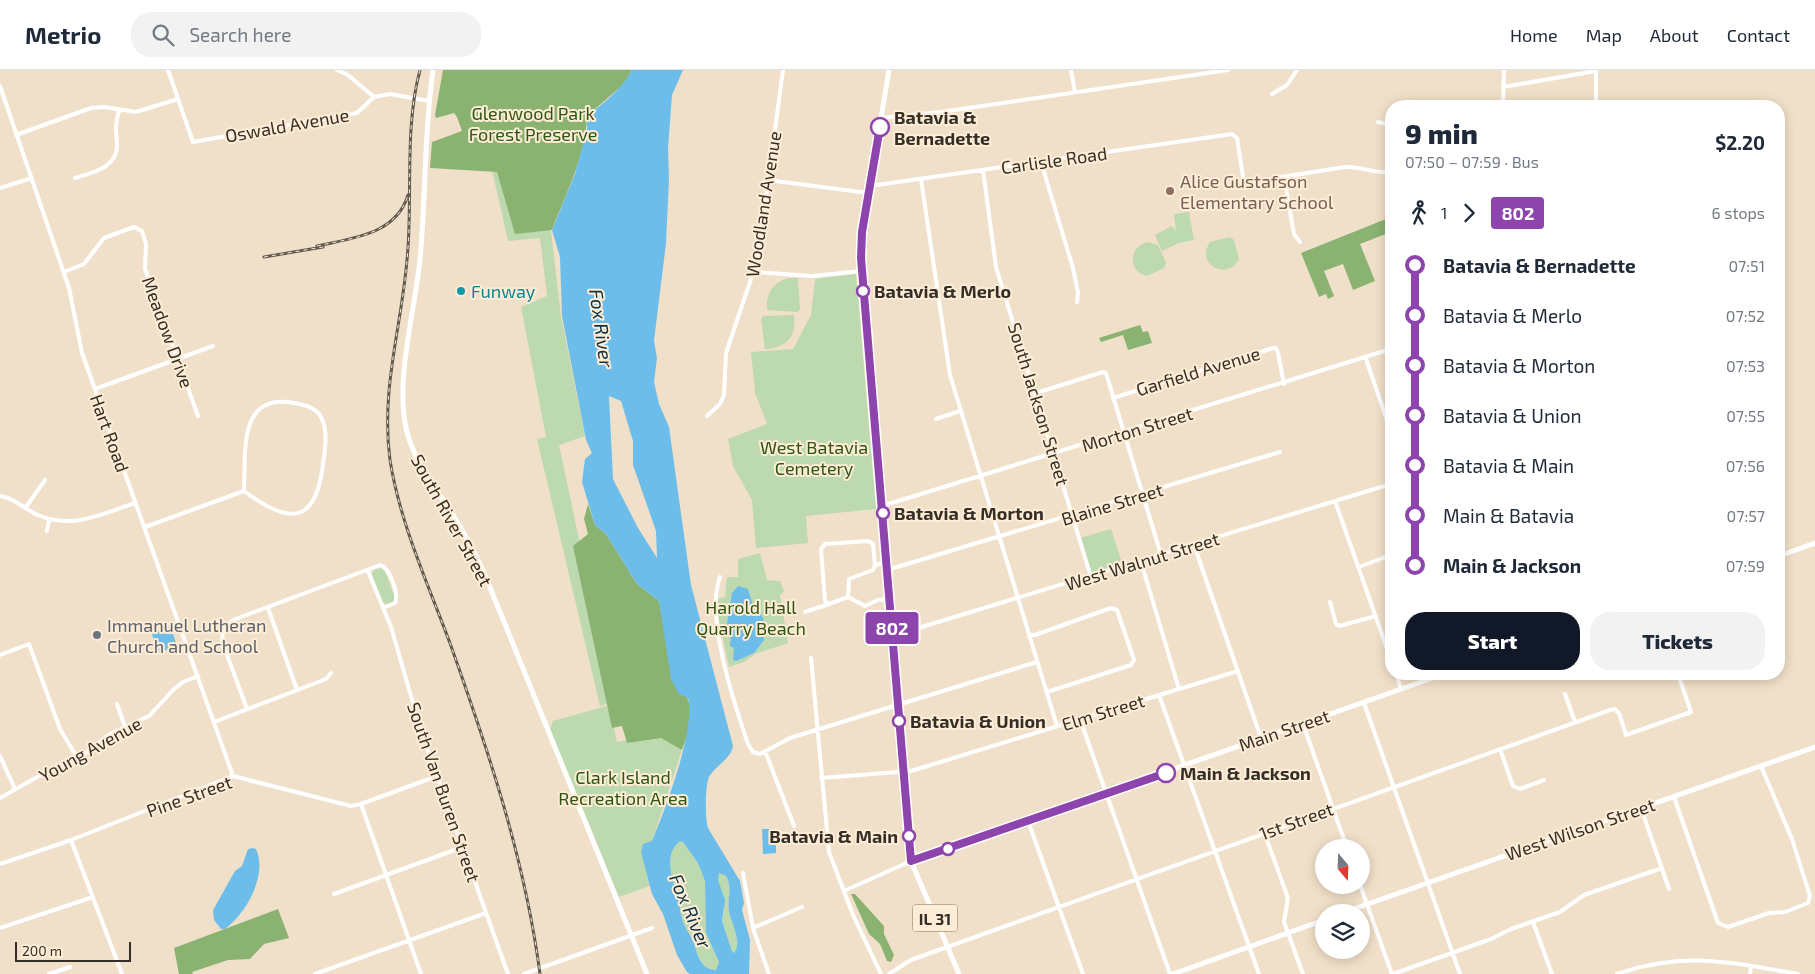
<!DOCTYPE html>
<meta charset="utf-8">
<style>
:root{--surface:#fff;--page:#f2f2f3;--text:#1f2937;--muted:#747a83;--line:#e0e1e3;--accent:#111827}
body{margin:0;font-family:"Exo 2",sans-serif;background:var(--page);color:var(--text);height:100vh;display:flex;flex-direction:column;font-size:19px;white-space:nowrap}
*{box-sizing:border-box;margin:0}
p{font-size:16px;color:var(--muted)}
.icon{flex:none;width:28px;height:28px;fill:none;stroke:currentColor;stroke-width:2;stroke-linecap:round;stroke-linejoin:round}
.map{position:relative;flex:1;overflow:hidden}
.sheet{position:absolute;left:1385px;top:30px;width:400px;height:580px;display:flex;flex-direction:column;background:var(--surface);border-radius:20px;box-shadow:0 2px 12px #0003}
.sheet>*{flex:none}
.badge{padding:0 10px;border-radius:4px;font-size:18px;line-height:32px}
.needle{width:32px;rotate:161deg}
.buttons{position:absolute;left:1315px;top:769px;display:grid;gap:10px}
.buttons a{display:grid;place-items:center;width:55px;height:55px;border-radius:50%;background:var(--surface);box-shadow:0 2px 12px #0003;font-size:25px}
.scale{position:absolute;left:15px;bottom:12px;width:116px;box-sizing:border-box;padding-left:5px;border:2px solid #352e26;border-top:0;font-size:14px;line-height:18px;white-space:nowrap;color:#352e26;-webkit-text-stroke:4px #feedd6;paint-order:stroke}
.map>.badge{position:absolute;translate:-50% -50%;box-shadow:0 0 0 2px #fff}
.legs{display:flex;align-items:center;gap:8px;height:55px;padding:0 20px;font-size:16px}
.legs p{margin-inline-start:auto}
.head{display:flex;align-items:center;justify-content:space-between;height:85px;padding:0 20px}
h1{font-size:28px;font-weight:800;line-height:38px}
.button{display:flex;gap:10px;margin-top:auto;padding:10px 20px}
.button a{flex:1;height:58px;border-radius:20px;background:var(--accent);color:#fff;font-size:20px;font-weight:800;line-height:58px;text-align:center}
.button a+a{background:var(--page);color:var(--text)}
ul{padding:0 20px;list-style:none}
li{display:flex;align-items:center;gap:18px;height:50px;font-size:19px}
li i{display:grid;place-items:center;width:8px;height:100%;margin:0 6px;background:currentColor}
li i::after{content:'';width:12px;height:12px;margin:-6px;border:4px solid;border-radius:50%;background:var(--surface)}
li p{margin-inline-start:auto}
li:first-child i{background:linear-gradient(#0000 50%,currentColor 0)}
li:last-child i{background:linear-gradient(currentColor 50%,#0000 0)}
header{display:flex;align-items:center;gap:30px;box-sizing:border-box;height:70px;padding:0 25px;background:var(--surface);border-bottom:1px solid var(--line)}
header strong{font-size:24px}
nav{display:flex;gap:28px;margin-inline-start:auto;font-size:18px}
.search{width:350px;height:45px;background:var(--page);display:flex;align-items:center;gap:12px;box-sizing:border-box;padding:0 18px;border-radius:20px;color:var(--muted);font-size:19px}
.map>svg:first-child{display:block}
.green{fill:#bdd9af}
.forest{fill:#8ab372}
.water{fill:#6dbdea;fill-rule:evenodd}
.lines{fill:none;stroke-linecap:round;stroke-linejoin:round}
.minor{stroke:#fff;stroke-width:4}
.major{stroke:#fff;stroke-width:5}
.rail-casing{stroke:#635a4e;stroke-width:3}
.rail{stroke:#feedd6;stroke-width:1;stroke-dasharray:4;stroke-linecap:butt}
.line-1-casing{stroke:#fff;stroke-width:11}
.line-1{stroke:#8e44ad;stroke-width:8}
.stop-1-dot{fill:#fff;stroke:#8e44ad;stroke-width:2.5}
.education-dot{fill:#8d6e63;stroke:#feedd6;stroke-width:2}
.culture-dot{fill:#0f9aa8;stroke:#feedd6;stroke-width:2}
.worship-dot{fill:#6b7280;stroke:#feedd6;stroke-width:2}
.labels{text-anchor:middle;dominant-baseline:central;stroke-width:4;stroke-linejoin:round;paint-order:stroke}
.shield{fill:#feedd6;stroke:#71675b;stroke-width:1}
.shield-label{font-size:16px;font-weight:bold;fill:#352e26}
.park-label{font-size:18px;fill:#2e5511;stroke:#feedd6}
.stop-label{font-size:18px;font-weight:bold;fill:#352e26;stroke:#feedd6;text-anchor:start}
.street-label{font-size:18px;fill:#352e26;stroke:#feedd6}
.education-label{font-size:18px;fill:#785e54;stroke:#feedd6;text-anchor:start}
.culture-label{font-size:18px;fill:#0d838f;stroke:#feedd6;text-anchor:start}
.worship-label{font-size:18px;fill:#5b616d;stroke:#feedd6;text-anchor:start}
.water-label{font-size:19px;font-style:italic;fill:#0c3143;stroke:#feedd6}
</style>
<header>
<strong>Metrio</strong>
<div class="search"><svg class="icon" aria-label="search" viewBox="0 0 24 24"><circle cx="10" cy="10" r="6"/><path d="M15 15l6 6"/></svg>Search here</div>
<nav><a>Home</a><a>Map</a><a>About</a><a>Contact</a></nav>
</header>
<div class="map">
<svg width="1815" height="904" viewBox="0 0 1815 904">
<rect width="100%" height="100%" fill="#f1e0c9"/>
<path class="green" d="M586,46L551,161L561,246L585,366L559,375L592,530L672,612L600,636L537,369L546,367L521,237L547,226L540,168L508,171L492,100Z
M1189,142L1194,170L1179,173L1162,181L1155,165L1172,156L1176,161L1174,144Z
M1230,167L1234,170L1239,189C1227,212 1195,194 1210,172Z
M1147,172L1158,175L1166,193L1164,198L1147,206C1128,201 1128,178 1147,172Z
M856,204L876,439L806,446L808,473L756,478L752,430L733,396L728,369L767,354L755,323L751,282L793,279L811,245L815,209Z
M788,208H798L800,239L798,242L767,240C766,223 772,213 788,208Z
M794,245C797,267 786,278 765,279L761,249L763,246Z
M1111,459L1123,496L1092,506L1080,468Z
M760,483L767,510L780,511L784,521L780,525L788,573L755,584L744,592L729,597L718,546V529L725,527L727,507H738V489Z
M381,498L385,501L395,528L393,532L386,534L381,531L372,504L374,500Z
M606,636L610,641L617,672C643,668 661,661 682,680L652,771L646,801L650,816L619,827L550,659L553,651Z
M680,771H683L698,793L705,811L706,863L719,892L716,900C700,900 697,880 692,869C688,861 682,853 681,844C679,839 681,834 679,829C673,813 662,785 680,771Z
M719,803L726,806C733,818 727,828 729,841C731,853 743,872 735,883L732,881L722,851L724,841L717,808Z"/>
<path class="forest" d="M443,0H632L624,14L587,46C586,86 566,123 552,160L515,164L497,102L430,98L432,72L462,61L457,47L454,43L436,48L435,45Z
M1391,147V162L1360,174L1375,211L1353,220L1343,194L1324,201L1334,226L1328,229L1326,224L1319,227L1301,183Z
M1140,255L1143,262L1148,261L1152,273L1128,280L1123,265L1101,272L1099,268Z
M588,434L595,455L606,464L637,514L659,531L664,557L690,636V657L682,680L661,668L627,673L622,656L612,658L573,476L588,464L584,449Z
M851,824H855L884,856V864L894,885L891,892L887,891L880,874L869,864Z
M278,839L289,868L264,874L250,889L228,890L192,902L193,904H179L174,878Z"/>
<path class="water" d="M632,0H683L672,25L668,78L669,109L666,173L654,271L657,288L654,312L659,334L669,357L691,515L733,676C731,689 715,696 709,707C705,716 705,749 708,758L740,811L744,833L742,840L750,870L749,904H690L687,902L677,885L663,844L652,824L641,782L643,774L652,771C665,740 696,659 688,628L679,624L671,609L659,531L637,514L606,464L595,455L582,412L585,389L592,383L586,370L562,246L560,187L552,160L575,104L587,59V46C605,32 621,20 632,0ZM609,326L621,331L633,371V395L656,461L657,488L638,458L613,409ZM680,771L683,772L698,793L705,811L706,863L719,892L716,900C699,900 697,880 692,869C688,861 682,853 681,844C679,839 681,834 679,829C673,813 662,785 680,771ZM719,803L726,806C733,818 727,828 729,841C731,853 743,872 734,883L732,881L722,851L725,830L718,810Z
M738,516L748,519L754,539L759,540L765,553L763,556L764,570L754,583L736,591L733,590L734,578L730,576L731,563L727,553L732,523Z
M170,555L177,576L158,583L152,564Z
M762,759H776V783L763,784Z
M253,778L256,779C268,806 246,843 225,859H221L214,850L213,840L235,801L242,796L248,779Z"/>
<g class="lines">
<path class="minor" d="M168,0L193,72L357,43L374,27
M337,0L348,5L374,27
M1071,0L1075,22
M0,16L69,218L82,283L233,706
M1503,17L1596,1
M1272,24L1287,15L1297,0
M374,27L390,24L429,31
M1503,36L1504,0
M1596,36V1
M881,48L941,42L1228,0
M1378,52L1391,55
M16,65L91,38L104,37L136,42L178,29
M1041,92L1073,198L1078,223L1077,232
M983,100L996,197L1091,507
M1284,107L1294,164L1300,172
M75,108C94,102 119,97 117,73C116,61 115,53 119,41
M921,109L950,305L1057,656
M768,110L868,123
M870,116L1232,64L1237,68L1244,113L1345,97C1361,96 1375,104 1391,102
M0,118L32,108
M64,202L84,194L104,168L134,157L142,161L146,174L145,199L198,346
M756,202L812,206L861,201
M1366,289L1391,362
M95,319L213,276
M1036,323L1103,302L1106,303L1161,485
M1113,328L1273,278H1276L1278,283L1284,314
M707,346L720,334L724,325L726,283L752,206L756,202L783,0
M936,349L960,341
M0,426C15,428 24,439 38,445C72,460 102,444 135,433
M1335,431L1391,590
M882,436L1391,279
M26,437L45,410
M145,457L244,421C246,384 237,322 294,333C304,335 317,337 322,349C328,362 325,380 323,394C316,456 288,454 244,421
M47,461L49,450
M1194,475L1261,668
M1141,492L1179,619
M875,495L873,500L849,509L848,527L829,534L825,531L821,479L825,474L868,471L873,474L875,495L887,492
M1359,497L1391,485
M887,500L1280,382
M368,501L391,557L422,664L508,904
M720,507C705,547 734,633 748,674L753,682L760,684L790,668L1037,592
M848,527L865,536L878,530L890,529
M1330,532L1336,554L1339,556L1376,546
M268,538L297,620
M805,542L829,534
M1029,565H1035L1111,538L1117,540L1134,590L1131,595L1047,622
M892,566L1391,414
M0,585L29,574L60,659L78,689
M811,588L829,782L853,845L881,904
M1396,604L1401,619
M1565,624L1575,652
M1159,625L1259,904
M1364,633L1460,904
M117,634L125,657
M247,639L222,571L223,559L233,550L380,495C390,498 399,524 395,533L383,538
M1080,649L1170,904
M214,652L326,609L331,603
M1303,654L1347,778
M1500,679L1513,716L1520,719L1544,710
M765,681L794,756
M0,686L15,719
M821,708L911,701L1238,601
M1674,727L1718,853L1728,857L1769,843L1785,842L1808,833L1810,826L1792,769L1761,696
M0,728L37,707L78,689L110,664L149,646L174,619L183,612L198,606
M361,734L421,904
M1641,738L1669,819
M1028,751L1083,904
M1264,762L1288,828L1284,852L1303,904
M71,770L122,904
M0,794L71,770L233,706L351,736L361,734L437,706
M743,803L753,858L769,904
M1360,815L1392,904
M844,821L911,791
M334,824L463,777
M1533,852L1552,904
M0,858L93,827
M753,858L802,837
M49,904L70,897
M315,904L486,843
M524,904L652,858
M889,904L911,890L1610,640L1615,639L1619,643L1626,665L1691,642L1678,604
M1393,904L1491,869L1511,859L1560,842L1584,825L1662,798
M1617,904C1683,881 1731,892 1798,904
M1750,904L1751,896"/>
<path class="major" d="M433,0C424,63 426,126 420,189C415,242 394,312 407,362C415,393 436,419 453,445C465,464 476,484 485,505L647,904
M889,0L862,162L861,201L911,791L959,904
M1779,486L1815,473
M911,791L1444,604
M1345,842L1815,677
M1173,904L1324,850"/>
<g class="rail-casing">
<path id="rail" d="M420,0C405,55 412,120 408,177C404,250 380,315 390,390C400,454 429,516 451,576C489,683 525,790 540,904
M317,176C352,168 396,165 408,125
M264,187L323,177"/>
</g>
<use href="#rail" class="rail"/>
</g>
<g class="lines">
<g class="line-1-casing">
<path id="line-1" d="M880,57L862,162L861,188L911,791L1166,703"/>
</g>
<use href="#line-1" class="line-1"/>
</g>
<g class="stop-1-dot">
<circle cx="880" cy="57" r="9"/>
<circle cx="863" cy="221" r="6"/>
<circle cx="883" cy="443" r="6"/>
<circle cx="899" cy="651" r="6"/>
<circle cx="1166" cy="703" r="9"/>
<circle cx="909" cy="766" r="6"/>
<circle cx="948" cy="779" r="6"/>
</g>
<circle class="education-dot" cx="1170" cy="121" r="5"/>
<circle class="culture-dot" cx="461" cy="221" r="5"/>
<circle class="worship-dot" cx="97" cy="565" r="5"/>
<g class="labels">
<rect class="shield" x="912.5" y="834.5" width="45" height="27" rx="4"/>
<g class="shield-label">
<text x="935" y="848">IL 31</text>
</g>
<g class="park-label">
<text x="533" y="43">Glenwood Park<tspan x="533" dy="21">Forest Preserve</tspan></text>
<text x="814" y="377">West Batavia<tspan x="814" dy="21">Cemetery</tspan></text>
<text x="751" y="537">Harold Hall<tspan x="751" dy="21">Quarry Beach</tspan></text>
<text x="623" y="707">Clark Island<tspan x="623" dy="21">Recreation Area</tspan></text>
</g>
<g class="stop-label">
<text x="894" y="47">Batavia &amp;<tspan x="894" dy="21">Bernadette</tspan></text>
<text x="874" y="221">Batavia &amp; Merlo</text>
<text x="894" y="443">Batavia &amp; Morton</text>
<text x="910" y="651">Batavia &amp; Union</text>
<text x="1180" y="703">Main &amp; Jackson</text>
<text x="898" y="766" text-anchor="end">Batavia &amp; Main</text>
</g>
<g class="street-label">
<text transform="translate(287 55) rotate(-10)">Oswald Avenue</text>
<text transform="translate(1054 90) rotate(-8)">Carlisle Road</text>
<text transform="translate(763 134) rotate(-81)">Woodland Avenue</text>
<text transform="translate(168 262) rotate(70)">Meadow Drive</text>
<text transform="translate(1198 301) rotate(-17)">Garfield Avenue</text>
<text transform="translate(1039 334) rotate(73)">South Jackson Street</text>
<text transform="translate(1137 359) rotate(-17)">Morton Street</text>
<text transform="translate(110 363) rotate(70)">Hart Road</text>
<text transform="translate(1112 434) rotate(-17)">Blaine Street</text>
<text transform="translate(452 450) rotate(61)">South River Street</text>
<text transform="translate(1142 491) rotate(-17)">West Walnut Street</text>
<text transform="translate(1103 642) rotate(-17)">Elm Street</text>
<text transform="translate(1284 660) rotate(-19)">Main Street</text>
<text transform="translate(90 679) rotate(-29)">Young Avenue</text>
<text transform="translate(444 722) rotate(71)">South Van Buren Street</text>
<text transform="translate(189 726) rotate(-20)">Pine Street</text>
<text transform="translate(1296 751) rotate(-20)">1st Street</text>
<text transform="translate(1580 759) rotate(-19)">West Wilson Street</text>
</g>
<g class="education-label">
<text x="1180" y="111">Alice Gustafson<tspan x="1180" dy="21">Elementary School</tspan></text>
</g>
<g class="culture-label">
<text x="471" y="221">Funway</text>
</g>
<g class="worship-label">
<text x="107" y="555">Immanuel Lutheran<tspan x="107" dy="21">Church and School</tspan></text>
</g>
<g class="water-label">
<text transform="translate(602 258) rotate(82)">Fox River</text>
<text transform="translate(691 841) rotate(67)">Fox River</text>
</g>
</g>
</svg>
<div class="buttons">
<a><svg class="needle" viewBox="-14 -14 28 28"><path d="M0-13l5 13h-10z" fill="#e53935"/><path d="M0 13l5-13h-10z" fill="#747a83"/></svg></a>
<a><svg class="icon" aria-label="layers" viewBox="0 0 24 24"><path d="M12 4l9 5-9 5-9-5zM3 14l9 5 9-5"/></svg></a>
</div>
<div class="scale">200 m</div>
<b class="badge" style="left:892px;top:558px;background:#8e44ad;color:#fff">802</b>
<section class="sheet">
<div class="head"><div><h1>9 min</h1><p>07:50 – 07:59 · Bus</p></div><b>$2.20</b></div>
<div class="legs"><svg class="icon" aria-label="walk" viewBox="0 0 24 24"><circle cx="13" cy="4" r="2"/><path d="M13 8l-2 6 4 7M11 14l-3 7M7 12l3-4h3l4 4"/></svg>1<svg class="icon" aria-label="forward" viewBox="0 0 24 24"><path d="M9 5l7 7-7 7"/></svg><b class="badge" style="background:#8e44ad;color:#fff">802</b><p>6 stops</p></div>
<ul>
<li><i style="color:#8e44ad"></i><b>Batavia &amp; Bernadette</b><p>07:51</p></li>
<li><i style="color:#8e44ad"></i><span>Batavia &amp; Merlo</span><p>07:52</p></li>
<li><i style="color:#8e44ad"></i><span>Batavia &amp; Morton</span><p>07:53</p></li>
<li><i style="color:#8e44ad"></i><span>Batavia &amp; Union</span><p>07:55</p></li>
<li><i style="color:#8e44ad"></i><span>Batavia &amp; Main</span><p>07:56</p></li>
<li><i style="color:#8e44ad"></i><span>Main &amp; Batavia</span><p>07:57</p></li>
<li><i style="color:#8e44ad"></i><b>Main &amp; Jackson</b><p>07:59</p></li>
</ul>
<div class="button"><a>Start</a><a>Tickets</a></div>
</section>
</div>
